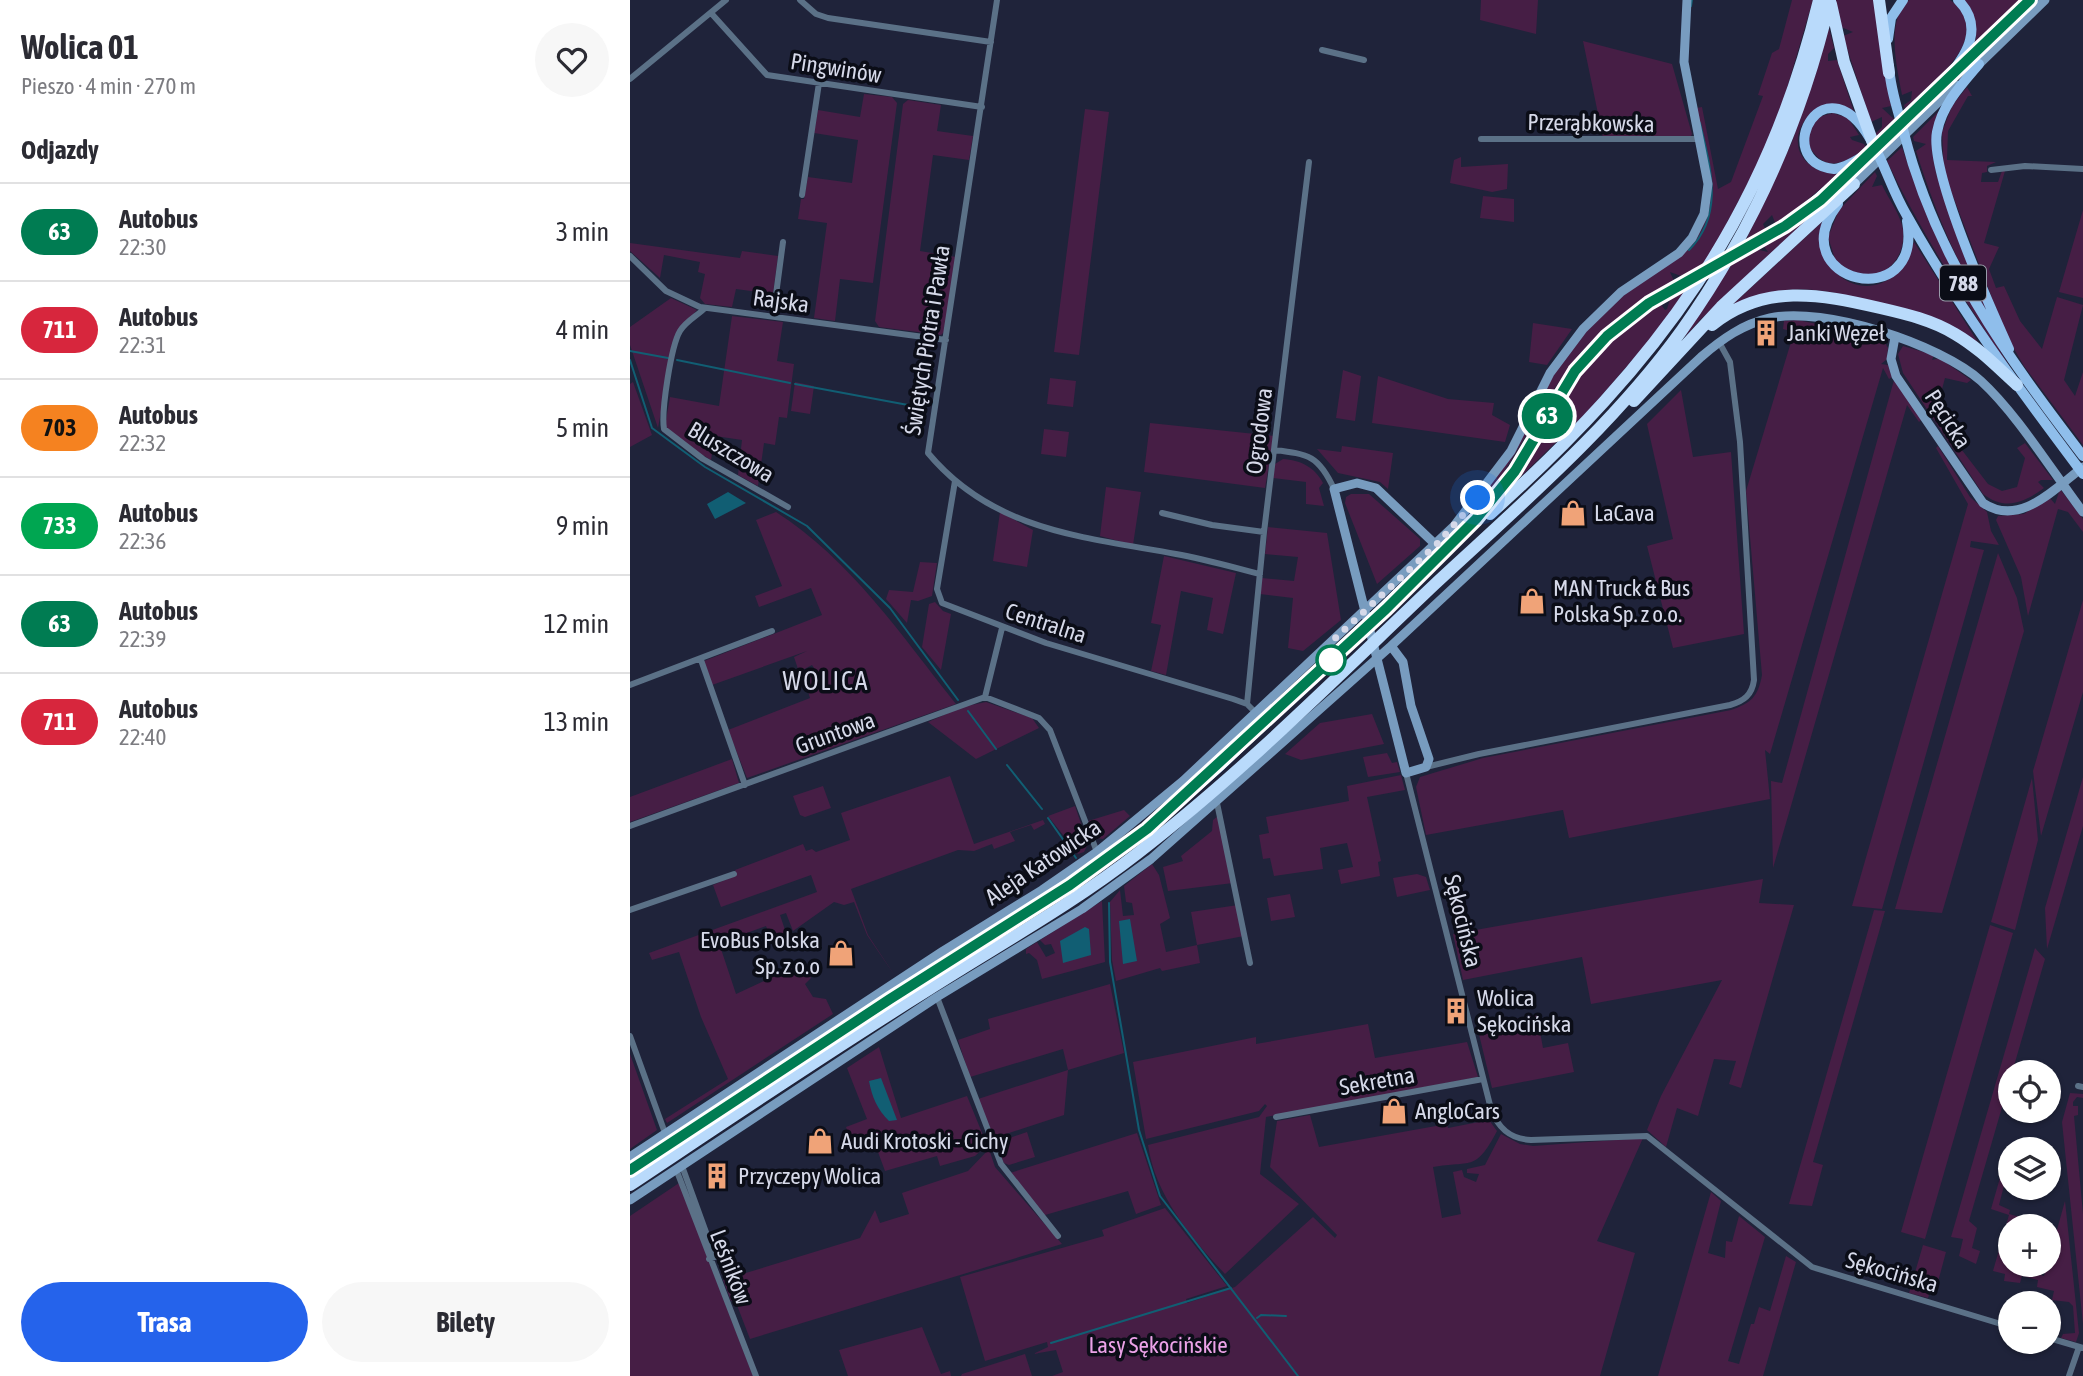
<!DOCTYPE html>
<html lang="pl">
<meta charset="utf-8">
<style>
:root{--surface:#fff;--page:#f7f7f7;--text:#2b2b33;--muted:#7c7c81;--line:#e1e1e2;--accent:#2563eb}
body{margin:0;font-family:"Asap Condensed",sans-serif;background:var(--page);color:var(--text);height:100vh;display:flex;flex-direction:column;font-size:26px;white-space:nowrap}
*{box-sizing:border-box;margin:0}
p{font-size:23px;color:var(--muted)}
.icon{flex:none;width:38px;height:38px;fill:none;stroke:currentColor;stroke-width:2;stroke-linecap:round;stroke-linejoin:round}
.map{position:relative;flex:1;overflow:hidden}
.drawer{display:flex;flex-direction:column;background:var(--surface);width:630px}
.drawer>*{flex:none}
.badge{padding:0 14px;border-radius:23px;font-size:24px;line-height:46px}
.tools{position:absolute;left:1368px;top:1060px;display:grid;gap:14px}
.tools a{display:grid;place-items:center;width:63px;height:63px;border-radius:50%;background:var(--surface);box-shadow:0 2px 5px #0004;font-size:35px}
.you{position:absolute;width:35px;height:35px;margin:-18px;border:5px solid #fff;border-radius:50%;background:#1a73e8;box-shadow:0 0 0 10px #1a73e833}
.map>.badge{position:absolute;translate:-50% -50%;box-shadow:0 0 0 4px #fff}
h2{padding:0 21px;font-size:26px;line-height:63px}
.round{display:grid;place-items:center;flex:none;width:74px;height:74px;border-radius:37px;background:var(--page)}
.summary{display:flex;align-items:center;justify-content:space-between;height:119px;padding:0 21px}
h1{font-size:33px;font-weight:700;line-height:52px}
.primary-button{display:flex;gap:14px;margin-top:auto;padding:14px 21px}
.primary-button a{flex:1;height:80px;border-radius:42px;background:var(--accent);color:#fff;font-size:28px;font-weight:700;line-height:80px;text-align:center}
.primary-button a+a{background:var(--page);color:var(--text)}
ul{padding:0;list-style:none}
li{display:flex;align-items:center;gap:21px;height:98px;padding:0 21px;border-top:2px solid var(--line)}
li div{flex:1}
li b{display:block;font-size:26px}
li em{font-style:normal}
li .badge{min-width:77px;font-weight:700;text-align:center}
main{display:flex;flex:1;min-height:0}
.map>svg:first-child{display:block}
.green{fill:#461e45}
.water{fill:#115e73}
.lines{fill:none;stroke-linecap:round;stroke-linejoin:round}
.stream{stroke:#115e73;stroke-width:2}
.street{stroke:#5b7187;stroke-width:6}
.secondary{stroke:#789cbf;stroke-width:9}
.primary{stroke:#8fbeeb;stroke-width:10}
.highway{stroke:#b9dafb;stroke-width:12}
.line-casing{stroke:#fff;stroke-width:16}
.line{stroke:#007c52;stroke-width:10}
.walk{stroke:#d6d9e9;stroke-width:7;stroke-dasharray:0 12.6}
.stop-dot{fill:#fff;stroke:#007c52;stroke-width:3.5}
.labels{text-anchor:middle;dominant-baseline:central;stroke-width:7;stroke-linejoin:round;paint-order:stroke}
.shield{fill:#0b0d17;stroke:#999caa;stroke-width:2}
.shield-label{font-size:21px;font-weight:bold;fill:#d6d9e9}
.street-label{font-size:23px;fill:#d6d9e9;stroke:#0b0d17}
.poi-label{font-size:23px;fill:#d6d9e9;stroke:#0b0d17;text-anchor:start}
.park-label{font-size:23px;fill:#eca2e8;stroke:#0b0d17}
.quarter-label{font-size:26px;letter-spacing:2px;fill:#d6d9e9;stroke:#0b0d17}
</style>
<main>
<section class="drawer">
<div class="summary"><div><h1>Wolica 01</h1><p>Pieszo · 4 min · 270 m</p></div><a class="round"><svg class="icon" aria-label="heart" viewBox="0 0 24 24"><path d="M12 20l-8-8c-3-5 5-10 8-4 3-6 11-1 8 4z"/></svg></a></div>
<h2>Odjazdy</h2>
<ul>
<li><span class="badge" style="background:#007c52;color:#fff">63</span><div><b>Autobus</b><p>22:30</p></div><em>3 min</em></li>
<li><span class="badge" style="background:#d7263d;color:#fff">711</span><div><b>Autobus</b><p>22:31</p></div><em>4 min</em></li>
<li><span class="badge" style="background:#f58220;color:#111">703</span><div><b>Autobus</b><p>22:32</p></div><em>5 min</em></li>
<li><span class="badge" style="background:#00a651;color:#fff">733</span><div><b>Autobus</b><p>22:36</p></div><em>9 min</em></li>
<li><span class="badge" style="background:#007c52;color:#fff">63</span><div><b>Autobus</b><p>22:39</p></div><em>12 min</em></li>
<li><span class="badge" style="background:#d7263d;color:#fff">711</span><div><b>Autobus</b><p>22:40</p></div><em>13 min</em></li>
</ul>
<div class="primary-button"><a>Trasa</a><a>Bilety</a></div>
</section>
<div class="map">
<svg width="1453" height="1376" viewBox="0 0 1453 1376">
<rect width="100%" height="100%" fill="#1f233a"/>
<path class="green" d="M851,0H908L906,34L850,20Z
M1162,0H1183L1155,95L1131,158L1075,265L1054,277L1040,272L1044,281C1003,305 966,331 938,369C906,412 885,462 851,504L848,501L884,450L921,378L950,336L986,301L1064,241L1072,229L1079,208L1081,181L1066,108L1072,107L1088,189L1101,182L1133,96L1128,95L1142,53L1149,49Z
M1205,0H1244L1261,106L1252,108L1265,120L1246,137L1245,134L1252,127V117L1241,122L1213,36L1223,32L1211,27Z
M1279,0H1320C1368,35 1301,84 1275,109L1274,105L1281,100L1282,91L1272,95C1267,68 1255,20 1279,0Z
M1334,0H1391L1344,46L1346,38Z
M1199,28L1204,48L1198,54V61L1207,60L1224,112C1183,86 1146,144 1183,167C1191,173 1201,172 1208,175L1146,225L1142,215L1133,224L1136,231L1115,242L1162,142Z
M953,41L1042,64L1062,134L1060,138H973Z
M1337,87L1342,96H1338L1318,131L1317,160L1366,162L1357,166V172L1352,173L1351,182H1368L1372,171H1375L1354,243L1369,247L1359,269L1366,288L1374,286L1390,321L1412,349L1427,297L1453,305L1434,380L1445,396L1453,372V445L1394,366L1377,337L1314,173L1312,132L1322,106Z
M234,94L262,97L267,103L243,283L210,279L205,321L184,318L197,223L168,219L171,199H174L178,177L222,183L228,140L184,133L188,110L230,117Z
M278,100L311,105L307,131L343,136L339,160L303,155L290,251L326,257L314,332L311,335L249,327L245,321L273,104Z
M455,109L479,112L449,355L424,352Z
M1309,111L1302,151L1306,173L1360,316C1327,266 1304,208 1286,151L1296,144L1284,141L1283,137Z
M1203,113L1218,118L1229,135L1220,137L1222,140L1234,144L1236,148C1218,161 1199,173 1183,152C1179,147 1175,143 1177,137C1179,130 1185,123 1188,117Z
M1272,147C1303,242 1343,307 1395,391C1345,316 1296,243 1257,161Z
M831,157V167L878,164L877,189L862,192L820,183L824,160Z
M1245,172L1247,176L1242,187L1252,185C1258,198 1271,215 1273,230C1276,255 1258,279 1231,275C1223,274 1213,266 1206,262L1198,237L1209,210Z
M853,196L884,199V222L850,218Z
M1196,203L1070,320L1054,338L1103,261L1125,249L1138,252L1133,245Z
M1453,210V298L1429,292Z
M1192,222C1183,266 1227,307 1266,274C1277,265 1278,252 1284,242L1351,347C1293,325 1218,283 1156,290C1137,292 1118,301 1100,307Z
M0,243L110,258L112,251L148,256L143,294L106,289L102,307L75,304L70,298L75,274L68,272L70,262L34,255L30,278L0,251Z
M1061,284L1029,329L959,410L878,489L946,377L992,329L1030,303L1035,310L1037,309L1041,296Z
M41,298L67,310L45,335L28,428L0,345V327Z
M102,316L153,322L147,361L164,364L157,418L149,417L145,445L134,443L128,486L108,475L112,440L85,436L81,460L54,444L35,426L40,397L89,406Z
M1167,320L1223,331L1224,338L1227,332L1253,339L1258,348L1257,359L1251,364L1258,365L1262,377L1259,379L1253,368L1140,754L1135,750L1140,799L939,838L933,810L796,835L786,787L790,777L853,758L1101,710C1121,703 1128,697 1132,675L1116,491L1164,332L1153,329L1154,321Z
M903,323L942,329L917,365L899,362Z
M1273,346L1304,355L1302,360L1309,358L1341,380L1337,383L1315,378L1305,415L1358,484L1372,491L1387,487L1395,458L1387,448L1395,443L1423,480H1411L1408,482L1414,488C1394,503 1375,511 1353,494L1273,373L1268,354Z
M713,370L731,376L725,421L706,418Z
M748,376L818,399L864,403L862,415L880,425L875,442L742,423Z
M420,378L446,381L443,407L417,404Z
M1264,380L1292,419L1289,422L1277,405L1143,868L1141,781L1152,783Z
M3,382L22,435L0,447V384Z
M165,382L184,386L180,414L161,411Z
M1051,390L1063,457L1101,452L1114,634L1043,648L1017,546L1043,539L1017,424Z
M520,423L644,436L635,488L514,472Z
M414,429L439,432L436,457L411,454Z
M712,446L763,453L758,489L750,482L708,473L687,449L711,452Z
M1308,446L1340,497L1357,512L1361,531L1369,545L1341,541L1340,547L1354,550L1252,909L1222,906L1338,504L1306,448Z
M653,459C670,460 685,467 693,483L689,488L694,506L676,504V482L643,478L645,464Z
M476,487L511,492L503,545L470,536Z
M1430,489L1453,519V532L1438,512L1428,509L1398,616L1391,577L1366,520L1368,516L1394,514L1419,497L1425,504Z
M721,494H739L790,539V546L747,584L715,503L716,497Z
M146,512C221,560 271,635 326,704L117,778L98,730L180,698L172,673L184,668L182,665L169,672L164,657L177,651L82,685L74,661L192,615L181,588L129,607L125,596L152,586L126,520Z
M370,512L403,530L397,567L363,561Z
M638,527L697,533L711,620L673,651L658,648L663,598L630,594L632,578L664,581L668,557L635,554Z
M1368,553L1387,598L1394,631L1312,913L1265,909Z
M534,556L606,573L593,634L577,630L583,598L551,591L536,675L521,671L531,625L521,623Z
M290,562L307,563L302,596L288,601L281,600L277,623L256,599L259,590L283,592Z
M1453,600V692L1411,836L1403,771Z
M305,602L313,611L321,614L311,670L292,647L299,604Z
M356,702L402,718L409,728L346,759L298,722L332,707Z
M742,714L754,744L671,760L655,754L690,723Z
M757,753L762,763L767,762L770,772L738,777L733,757Z
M102,759L109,783L0,822V797Z
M771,775L775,790L737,797L751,861L748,862L750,876L711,884L708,870L723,867L717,843L690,848L693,869L644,876L640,858L633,859L629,835L639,833L636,817L719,801L717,786Z
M320,776L344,844L413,820L415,824L404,830L401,825L380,832L385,841L364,849L362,844L344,851L328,850L221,889L238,935L265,976L237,935L224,902L214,905L204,902L163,931L156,913L150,915L158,939L154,946L142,941L136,926L89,943L106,994L171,964L176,976L179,975L181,978L175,984L183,997L196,999L203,1014L37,1123L35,1119L98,1079L71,1017L49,952L22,960L19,953L187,892L181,875L91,907L83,885L107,875L105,870L173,844L176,851L182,849L186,852L220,840L211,813Z
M1453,777V826L1417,949L1415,908Z
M1402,778L1408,840L1385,930L1361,922Z
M193,786L201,808L175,817L170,815L163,796Z
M445,806L458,844L454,852L448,854L418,816Z
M494,810L500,816L473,839L465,838L458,821Z
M588,816L603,883L538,891L533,867L553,861L551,856L582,831L583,820Z
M522,864L529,875L540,918L530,924L536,952L567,945L561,912L608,905L614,936L567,945L570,963L532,971L530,968L486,981L482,960L480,902L490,890L493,916L504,915L502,903L496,902L494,886Z
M787,874L796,877L800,890L767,897L763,878Z
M1133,879L1129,903L1164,905L1111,1088L1099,1084L1106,1061L1084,1059L1068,1116L1047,1108L1036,1147L1017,1130L1031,1096L1092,980L961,1004L952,957L833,980L823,934Z
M660,894L665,917L641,921L637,898Z
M472,901L475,962L412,979L407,960L399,953L396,954V949L407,942L416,957L425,953L421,944L415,945L410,940Z
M1244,910L1255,911L1183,1162L1193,1165L1182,1206L1159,1204Z
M1360,925L1383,933L1295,1239L1271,1232Z
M1405,948L1415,959L1339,1221L1347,1228L1342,1248L1350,1251L1346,1264L1329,1256L1333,1239L1321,1237Z
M480,984L494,1053L438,1070L434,1115L364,1138L361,1136L348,1099L438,1070L433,1049L340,1077L328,1040L360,1029L358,1019Z
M907,1015L913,1048L938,1043L944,1072L862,1088L847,1026Z
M738,1024L745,1058L837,1042L848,1077L636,1117L630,1174L669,1204L595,1274C561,1238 525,1195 518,1145L629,1117L637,1106L635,1104L629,1111L516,1139L503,1062L626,1037V1044Z
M249,1047L271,1118L337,1096L357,1145L345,1156L310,1166L307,1156L255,1171L245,1144L225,1152L216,1127L237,1119L217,1068Z
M0,1054L27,1130L0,1149Z
M1440,1093L1453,1094V1098L1447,1097L1443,1102V1106H1448V1115L1444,1116L1453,1214V1324L1432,1122Z
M680,1115L689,1147L817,1124L818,1128L859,1120L867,1131C845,1173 841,1160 803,1167L812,1218L831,1214L823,1172L832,1170L834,1177L846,1182L849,1174L837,1173V1169L855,1165L871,1134L890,1144L903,1146L1013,1138L967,1241L1005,1253L970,1376H422L433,1372L426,1350L403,1354L418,1347L417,1342L355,1361L330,1277L474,1236L472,1230L535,1208L597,1286L556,1299L557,1303L605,1287L683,1217L705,1238L707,1235L640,1167L647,1121Z
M397,1132L405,1157L379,1165L374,1163L365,1143Z
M507,1133L531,1205L506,1214L498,1191L415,1215L380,1173Z
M359,1149L365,1167L432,1244L120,1339L105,1300L101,1301L93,1280L230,1238L245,1210L250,1223L279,1214L272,1193L338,1171Z
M1374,1164L1381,1165V1178H1376L1369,1205L1380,1210L1379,1214L1393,1218L1391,1227H1381V1265H1391L1390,1269L1414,1276L1435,1201L1449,1333L1446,1342L1431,1338L1433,1334L1445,1333L1443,1306L1439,1302L1422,1300L1424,1291L1407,1287L1408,1280L1392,1276L1390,1283L1374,1281L1375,1274L1363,1271L1379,1215L1361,1209Z
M49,1183L123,1376H0V1216Z
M1081,1192L1091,1201L1078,1253L1095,1258L1096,1241L1102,1242L1109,1216L1135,1237L1098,1361L1109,1364L1121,1324H1124L1129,1307L1140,1311L1156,1256L1166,1262L1133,1376H1028Z
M1293,1245L1316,1252L1305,1293L1300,1292L1298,1298L1279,1293Z
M292,1327L311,1374L320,1371L321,1376H218L209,1350Z
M395,1354L402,1376H331L332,1374Z"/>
<path class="water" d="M98,492L116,503L85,519L77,504Z
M500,919L507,961L493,964L489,921Z
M455,927L459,929L461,955L433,963L430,941Z
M251,1078L267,1120L259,1121C247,1109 242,1097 239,1081Z"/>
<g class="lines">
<path class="stream" d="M1061,6L1062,0
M1059,250C1095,214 1080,167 1070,123
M0,351L38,358
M0,360L22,428L75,467L177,526L260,608L328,700
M47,360L160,383
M165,384L278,405L302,404
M338,711L366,749
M377,765L412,809
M418,818L446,858
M479,903L480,962L509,1130L530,1196L668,1376
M627,1318L631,1315L656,1316
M421,1343L601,1288"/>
<path class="street" d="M170,0L186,14L198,18L361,42
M367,0L298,453C363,531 453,537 546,554C574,559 602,567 630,574
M81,13L137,75L352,107
M692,50L734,60
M0,79L96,0
M851,139H1069
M1361,170L1395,166L1453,169
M172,195L189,83
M0,256L36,291L70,307L316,340
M75,308C67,316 56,321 50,331C41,346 31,412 34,429L73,459L158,507
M143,317L153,242
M644,450C679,454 689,456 704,489
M325,481L307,589L312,603L416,643L603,699L617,704L626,713
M532,513L582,525L634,532
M71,660L115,785
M0,685L142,631
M355,697L409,718L420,730L467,852
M617,704L634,532L679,162
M796,767L849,754L1100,705C1114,701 1122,695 1124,680L1110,442L1100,362L1089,342
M776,773L861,1109C868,1128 880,1139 901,1140L1017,1136L1182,1267L1381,1327
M587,803L620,963
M0,826L355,697L372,628
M0,910L104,874
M307,997L371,1164L428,1236
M0,1036L35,1133
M1448,1086L1453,1087
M646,1117L853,1079
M52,1166L85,1257L79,1259
M46,1169L126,1376
M1419,1338L1453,1348
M1439,1376L1449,1347"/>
<path class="secondary" d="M1328,69L1400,0
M1344,69L1415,0
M1224,184L1326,85
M1265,337L1261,359L1266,376L1353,503C1390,528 1425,488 1453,467
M761,646L773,662L781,706L799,759L796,767L776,773L704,489L727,483L746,488L806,545
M0,1157L313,951L412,890L467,852L553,781L824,526L881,451L920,373L953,329L991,292L1049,253L1062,238L1074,214L1078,184L1054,62L1057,0
M0,1200L307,997L452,909L521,859L761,646L1071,357C1092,339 1113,324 1140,318C1194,306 1310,344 1351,381C1387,414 1422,471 1453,512"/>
<path class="primary" d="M1328,0C1339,11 1344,25 1340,40C1332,75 1240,165 1204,169C1138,162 1196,52 1244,146C1256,168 1263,192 1276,214C1327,306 1390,390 1453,474
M1258,39L1261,18L1273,0
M1349,64C1332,84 1312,105 1307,132C1299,172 1360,307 1379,349
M1259,66C1260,88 1268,111 1274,133C1306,259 1376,355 1453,456
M1208,204C1149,282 1294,316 1277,221"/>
<path class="highway" d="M1249,0L1259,73
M1201,4L1214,62L1244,146
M1082,325C1134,283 1190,294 1250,308C1276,314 1302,320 1325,334C1349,348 1367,367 1387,385
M1004,401L1091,307L1224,184
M860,514C1026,365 1136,220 1189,0
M0,1170L260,998L440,885L517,829L590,765L846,519L885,471L938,381L977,336L1019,303L1166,219L1244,150
M0,1185C96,1121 192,1056 290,995C363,948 440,906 508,853C613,772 708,676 804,585C890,505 983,426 1052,330C1123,230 1172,120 1200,0"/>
</g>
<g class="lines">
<g class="line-casing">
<path id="line" d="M0,1170L260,999L440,885L517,829L756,609L846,519L885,471L945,371L977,336L1019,303L1155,226L1191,200L1400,0"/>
</g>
<use href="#line" class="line"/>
<path class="walk" d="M701,660L699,644L806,545L848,498"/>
</g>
<defs>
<g id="building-bare" transform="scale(2.1)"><path d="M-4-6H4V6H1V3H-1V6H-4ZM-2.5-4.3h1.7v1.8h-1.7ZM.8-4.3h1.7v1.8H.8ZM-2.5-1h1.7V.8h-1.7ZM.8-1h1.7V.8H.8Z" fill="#f0a378" stroke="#0b0d17" stroke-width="2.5" paint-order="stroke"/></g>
<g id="shop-bare" transform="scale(2.1)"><path d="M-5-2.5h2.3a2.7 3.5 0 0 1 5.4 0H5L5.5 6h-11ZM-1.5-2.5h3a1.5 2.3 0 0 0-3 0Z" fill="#f0a378" stroke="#0b0d17" stroke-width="2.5" paint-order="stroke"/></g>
</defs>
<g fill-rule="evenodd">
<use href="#building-bare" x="1136" y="333"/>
<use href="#shop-bare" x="943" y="513"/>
<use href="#shop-bare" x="902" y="601"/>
<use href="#shop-bare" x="211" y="953"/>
<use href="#building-bare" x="826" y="1011"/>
<use href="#shop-bare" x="764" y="1111"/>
<use href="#shop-bare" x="190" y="1141"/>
<use href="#building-bare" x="87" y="1176"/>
</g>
<circle class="stop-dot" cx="701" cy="660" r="14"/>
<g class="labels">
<rect class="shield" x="1310" y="265.5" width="46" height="35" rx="5"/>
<g class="shield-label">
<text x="1333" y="283">788</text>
</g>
<g class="street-label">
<text transform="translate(206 68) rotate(9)">Pingwinów</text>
<text transform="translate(961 123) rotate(1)">Przerąbkowska</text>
<text transform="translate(151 301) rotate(8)">Rajska</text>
<text transform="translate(297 340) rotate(-81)">Świętych Piotra i Pawła</text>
<text transform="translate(1318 419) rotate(57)">Pęcicka</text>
<text transform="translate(629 431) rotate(-83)">Ogrodowa</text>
<text transform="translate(101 452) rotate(31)">Bluszczowa</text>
<text transform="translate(416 623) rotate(18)">Centralna</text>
<text transform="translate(205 733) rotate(-20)">Gruntowa</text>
<text transform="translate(413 862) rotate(-34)">Aleja Katowicka</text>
<text transform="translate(833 921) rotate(76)">Sękocińska</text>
<text transform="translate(747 1081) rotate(-10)">Sekretna</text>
<text transform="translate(101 1267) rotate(69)">Leśników</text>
<text transform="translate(1262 1272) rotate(16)">Sękocińska</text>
</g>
<g class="poi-label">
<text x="1157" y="333">Janki Węzeł</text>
<text x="964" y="513">LaCava</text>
<text x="923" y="588">MAN Truck &amp; Bus<tspan x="923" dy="26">Polska Sp. z o.o.</tspan></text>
<text x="190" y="940" text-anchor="end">EvoBus Polska<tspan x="190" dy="26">Sp. z o.o</tspan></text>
<text x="847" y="998">Wolica<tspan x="847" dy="26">Sękocińska</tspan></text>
<text x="785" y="1111">AngloCars</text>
<text x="211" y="1141">Audi Krotoski - Cichy</text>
<text x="108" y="1176">Przyczepy Wolica</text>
</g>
<g class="park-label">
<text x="528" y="1345">Lasy Sękocińskie</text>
</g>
<g class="quarter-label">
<text x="196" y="681">WOLICA</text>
</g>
</g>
</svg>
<div class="tools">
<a><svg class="icon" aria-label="locate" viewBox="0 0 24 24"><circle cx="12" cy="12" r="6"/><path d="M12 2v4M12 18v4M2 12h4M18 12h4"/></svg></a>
<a><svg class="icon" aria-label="layers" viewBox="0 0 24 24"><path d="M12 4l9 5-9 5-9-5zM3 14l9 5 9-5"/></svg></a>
<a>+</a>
<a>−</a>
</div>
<div class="you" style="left:848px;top:498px"></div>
<b class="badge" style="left:917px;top:416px;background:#007c52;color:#fff">63</b>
</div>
</main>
